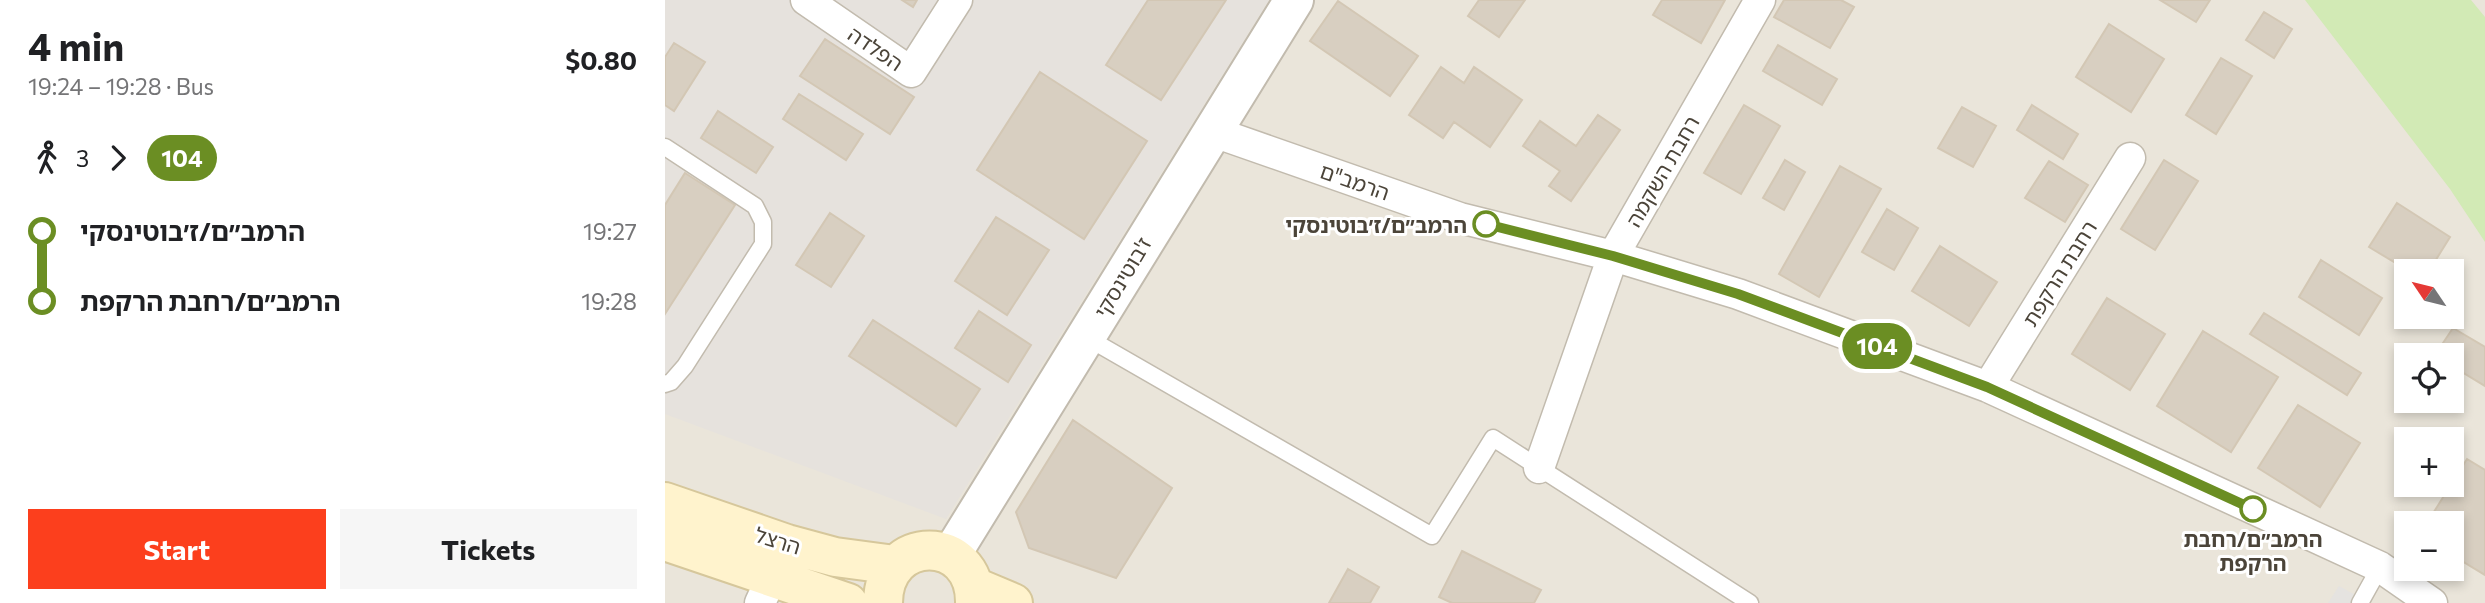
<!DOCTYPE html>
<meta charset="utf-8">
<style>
:root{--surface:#fff;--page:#f6f6f6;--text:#202124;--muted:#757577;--accent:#fc3f1d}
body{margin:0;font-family:Commissioner,"Noto Sans Hebrew",sans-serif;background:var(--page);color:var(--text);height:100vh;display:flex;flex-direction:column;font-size:26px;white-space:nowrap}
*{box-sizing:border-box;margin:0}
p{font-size:23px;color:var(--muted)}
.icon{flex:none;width:38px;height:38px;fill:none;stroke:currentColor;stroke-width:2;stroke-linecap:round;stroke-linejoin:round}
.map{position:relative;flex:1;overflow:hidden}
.side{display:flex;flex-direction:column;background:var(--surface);width:665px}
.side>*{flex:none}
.badge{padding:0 14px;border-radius:23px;font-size:24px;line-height:46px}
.needle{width:46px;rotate:305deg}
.controls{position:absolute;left:1729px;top:259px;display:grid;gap:14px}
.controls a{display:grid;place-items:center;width:70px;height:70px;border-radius:0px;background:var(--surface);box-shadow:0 4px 10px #0003;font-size:35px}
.map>.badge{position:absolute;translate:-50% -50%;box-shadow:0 0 0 4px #fff}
.legs{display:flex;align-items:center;gap:10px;height:77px;padding:0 28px;font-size:23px}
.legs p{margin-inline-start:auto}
.overview{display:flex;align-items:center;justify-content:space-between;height:119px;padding:0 28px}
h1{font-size:38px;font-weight:700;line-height:52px}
.action{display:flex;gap:14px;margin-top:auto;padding:14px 28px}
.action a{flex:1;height:80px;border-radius:0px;background:var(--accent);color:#fff;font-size:28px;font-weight:700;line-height:80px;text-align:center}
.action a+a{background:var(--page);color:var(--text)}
ul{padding:0 28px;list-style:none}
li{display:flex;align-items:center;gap:24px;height:70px;font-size:26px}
li i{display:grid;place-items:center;width:10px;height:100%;margin:0 9px;background:currentColor}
li i::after{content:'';width:18px;height:18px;margin:-9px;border:5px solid;border-radius:50%;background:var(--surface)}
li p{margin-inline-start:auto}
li:first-child i{background:linear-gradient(#0000 50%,currentColor 0)}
li:last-child i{background:linear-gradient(currentColor 50%,#0000 0)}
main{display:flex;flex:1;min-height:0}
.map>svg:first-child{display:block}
.residential{fill:#eae5da;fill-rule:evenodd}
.industrial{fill:#e6e2dd}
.green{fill:#d2eab5}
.parking{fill:#e5e3e0}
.building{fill:#d8cfc1;stroke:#d3c7b4;stroke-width:2}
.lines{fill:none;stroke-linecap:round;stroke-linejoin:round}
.service-casing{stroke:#c2bbae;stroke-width:19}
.minor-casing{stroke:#c2bbae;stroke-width:33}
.tertiary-casing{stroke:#c2bbae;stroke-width:42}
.secondary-casing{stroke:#d6c79b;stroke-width:42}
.service{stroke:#fff;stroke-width:16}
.minor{stroke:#fff;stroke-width:30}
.tertiary{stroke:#fff;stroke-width:38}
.secondary{stroke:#fff3cd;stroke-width:38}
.line-1-casing{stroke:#fff;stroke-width:16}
.line-1{stroke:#6b8e23;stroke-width:10}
.stop-1-dot{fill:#fff;stroke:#6b8e23;stroke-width:3.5}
.labels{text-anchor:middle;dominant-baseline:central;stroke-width:6;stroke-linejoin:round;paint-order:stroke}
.street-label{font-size:21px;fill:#4b4439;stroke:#fff}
.stop-label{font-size:21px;font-weight:bold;fill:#4b4439;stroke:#fff;text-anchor:end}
</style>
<main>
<section class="side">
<div class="overview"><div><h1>4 min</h1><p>19:24 – 19:28 · Bus</p></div><b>$0.80</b></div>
<div class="legs"><svg class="icon" aria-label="walk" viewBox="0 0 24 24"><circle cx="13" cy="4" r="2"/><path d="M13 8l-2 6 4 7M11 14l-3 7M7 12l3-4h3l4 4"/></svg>3<svg class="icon" aria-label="forward" viewBox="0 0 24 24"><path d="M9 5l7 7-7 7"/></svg><b class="badge" style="background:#6b8e23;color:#fff">104</b></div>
<ul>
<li><i style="color:#6b8e23"></i><b>הרמב״ם/ז׳בוטינסקי</b><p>19:27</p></li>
<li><i style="color:#6b8e23"></i><b>הרמב״ם/רחבת הרקפת</b><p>19:28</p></li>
</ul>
<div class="action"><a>Start</a><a>Tickets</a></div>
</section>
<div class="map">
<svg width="1820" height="603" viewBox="0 0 1820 603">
<rect width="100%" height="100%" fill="#f6f3ec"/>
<path class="residential" d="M0,0H1820V603H0ZM1741,271H1787V317H1741ZM1741,355H1787V401H1741ZM1741,439H1787V485H1741ZM1741,523H1787V569H1741Z"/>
<path class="industrial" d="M0,0H604L281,519L0,414Z"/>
<path class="green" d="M1640,0H1806L1820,17V242L1785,189Z"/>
<path class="parking" d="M1674,586L1705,603H1663Z"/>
<path class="building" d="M237,0H252L248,7Z
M483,0H561L496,100L441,65Z
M814,0H860L834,37L803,16Z
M997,0H1060L1036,43L988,15Z
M1119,0H1176L1189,7L1165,48L1109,17Z
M1495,0H1545L1531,22Z
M673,1L753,56L725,96L645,41Z
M1599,12L1627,29L1609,58L1581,40Z
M1444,24L1499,59L1466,112L1411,77Z
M160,39L249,97L225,134L135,76Z
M9,43L40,62L9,111L0,105V57Z
M1113,45L1172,79L1157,105L1098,71Z
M1556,58L1587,76L1551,134L1521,115Z
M776,67L799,83L809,67L857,100L825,147L789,122L778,138L744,115Z
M375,72L482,141L419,239L312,170Z
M134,94L198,134L181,160L118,119Z
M1079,105L1115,126L1076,194L1039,173Z
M1367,105L1413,134L1398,159L1352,130Z
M1297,107L1331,126L1308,167L1273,148Z
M53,111L108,147L91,173L36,138Z
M933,115L955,130L906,201L884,186L895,171L858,146L875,121L911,146Z
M1120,160L1140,172L1119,210L1098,198Z
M1499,160L1533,181L1490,250L1456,229Z
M1384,161L1423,185L1400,222L1360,198Z
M1175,166L1216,189L1154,297L1114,274Z
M20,173L70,205L0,314V205Z
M1732,203L1785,237L1764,271H1744L1704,247Z
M1222,209L1253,228L1229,270L1197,252Z
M165,213L199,236L166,287L131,265Z
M331,217L384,250L342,315L290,281Z
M1275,246L1332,282L1304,326L1247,291Z
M1656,260L1717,298L1694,335L1634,297Z
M1442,298L1500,334L1465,390L1407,354Z
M314,311L366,345L343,382L290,348Z
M1599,313L1696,373L1682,395L1585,334Z
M208,320L315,389L291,426L184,356Z
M1788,328L1820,347V386L1787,366V355H1770Z
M1538,331L1613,377L1566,452L1492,406Z
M1633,405L1695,443L1655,507L1593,468Z
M408,420L507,488L451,578L364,548L351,512Z
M1802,459L1820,470V575L1787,555V523H1762Z
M797,551L876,590L869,603H787L774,597Z
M683,569L714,587L705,603H664Z"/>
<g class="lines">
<g class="service-casing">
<path id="service" d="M0,147L90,206L98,222V244L20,366L6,382L0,384
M421,337L767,536L828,438L1085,603
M1695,603L1715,567"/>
</g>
<g class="minor-casing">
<path id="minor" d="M141,0L246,72L292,0
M546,131L795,218L948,256L1073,294L1323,387L1715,567L1767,603
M1323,387L1465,158
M874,468L948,256L1095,0
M95,603L107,577"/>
</g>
<g class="tertiary-casing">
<path id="tertiary" d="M286,555L629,0"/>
</g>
<g class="secondary-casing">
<path id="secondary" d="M0,502L122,544L170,557L230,565
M0,541L183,603
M310,587L348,603
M218,603C218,533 311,533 310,603"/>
</g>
<use href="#service" class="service"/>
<use href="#minor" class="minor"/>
<use href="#tertiary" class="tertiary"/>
<use href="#secondary" class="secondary"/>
</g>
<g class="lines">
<g class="line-1-casing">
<path id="line-1" d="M821,224L948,256L1073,294L1322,387L1588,509"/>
</g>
<use href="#line-1" class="line-1"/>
</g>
<g class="stop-1-dot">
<circle cx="821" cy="224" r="12"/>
<circle cx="1588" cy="509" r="12"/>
</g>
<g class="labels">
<g class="street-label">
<text transform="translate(211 48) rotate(34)">הפלדה</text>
<text transform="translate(997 171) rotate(-60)">רחבת השקמה</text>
<text transform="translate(690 181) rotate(19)">הרמב"ם</text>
<text transform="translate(1394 273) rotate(-58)">רחבת הרקפת</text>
<text transform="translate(457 277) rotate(-59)">ז'בוטינסקי</text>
<text transform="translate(113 540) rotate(17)">הרצל</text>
</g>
<g class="stop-label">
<text x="802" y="224">הרמב״ם/ז׳בוטינסקי</text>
<text x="1588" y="538" text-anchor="middle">הרמב״ם/רחבת<tspan x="1588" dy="24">הרקפת</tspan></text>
</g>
</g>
</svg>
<div class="controls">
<a><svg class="needle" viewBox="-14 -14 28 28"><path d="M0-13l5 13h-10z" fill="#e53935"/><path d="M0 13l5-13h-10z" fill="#757577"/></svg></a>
<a><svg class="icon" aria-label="locate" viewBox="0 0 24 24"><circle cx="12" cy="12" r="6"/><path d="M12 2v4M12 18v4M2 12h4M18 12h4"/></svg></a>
<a>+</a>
<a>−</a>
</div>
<b class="badge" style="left:1212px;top:346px;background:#6b8e23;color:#fff">104</b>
</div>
</main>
